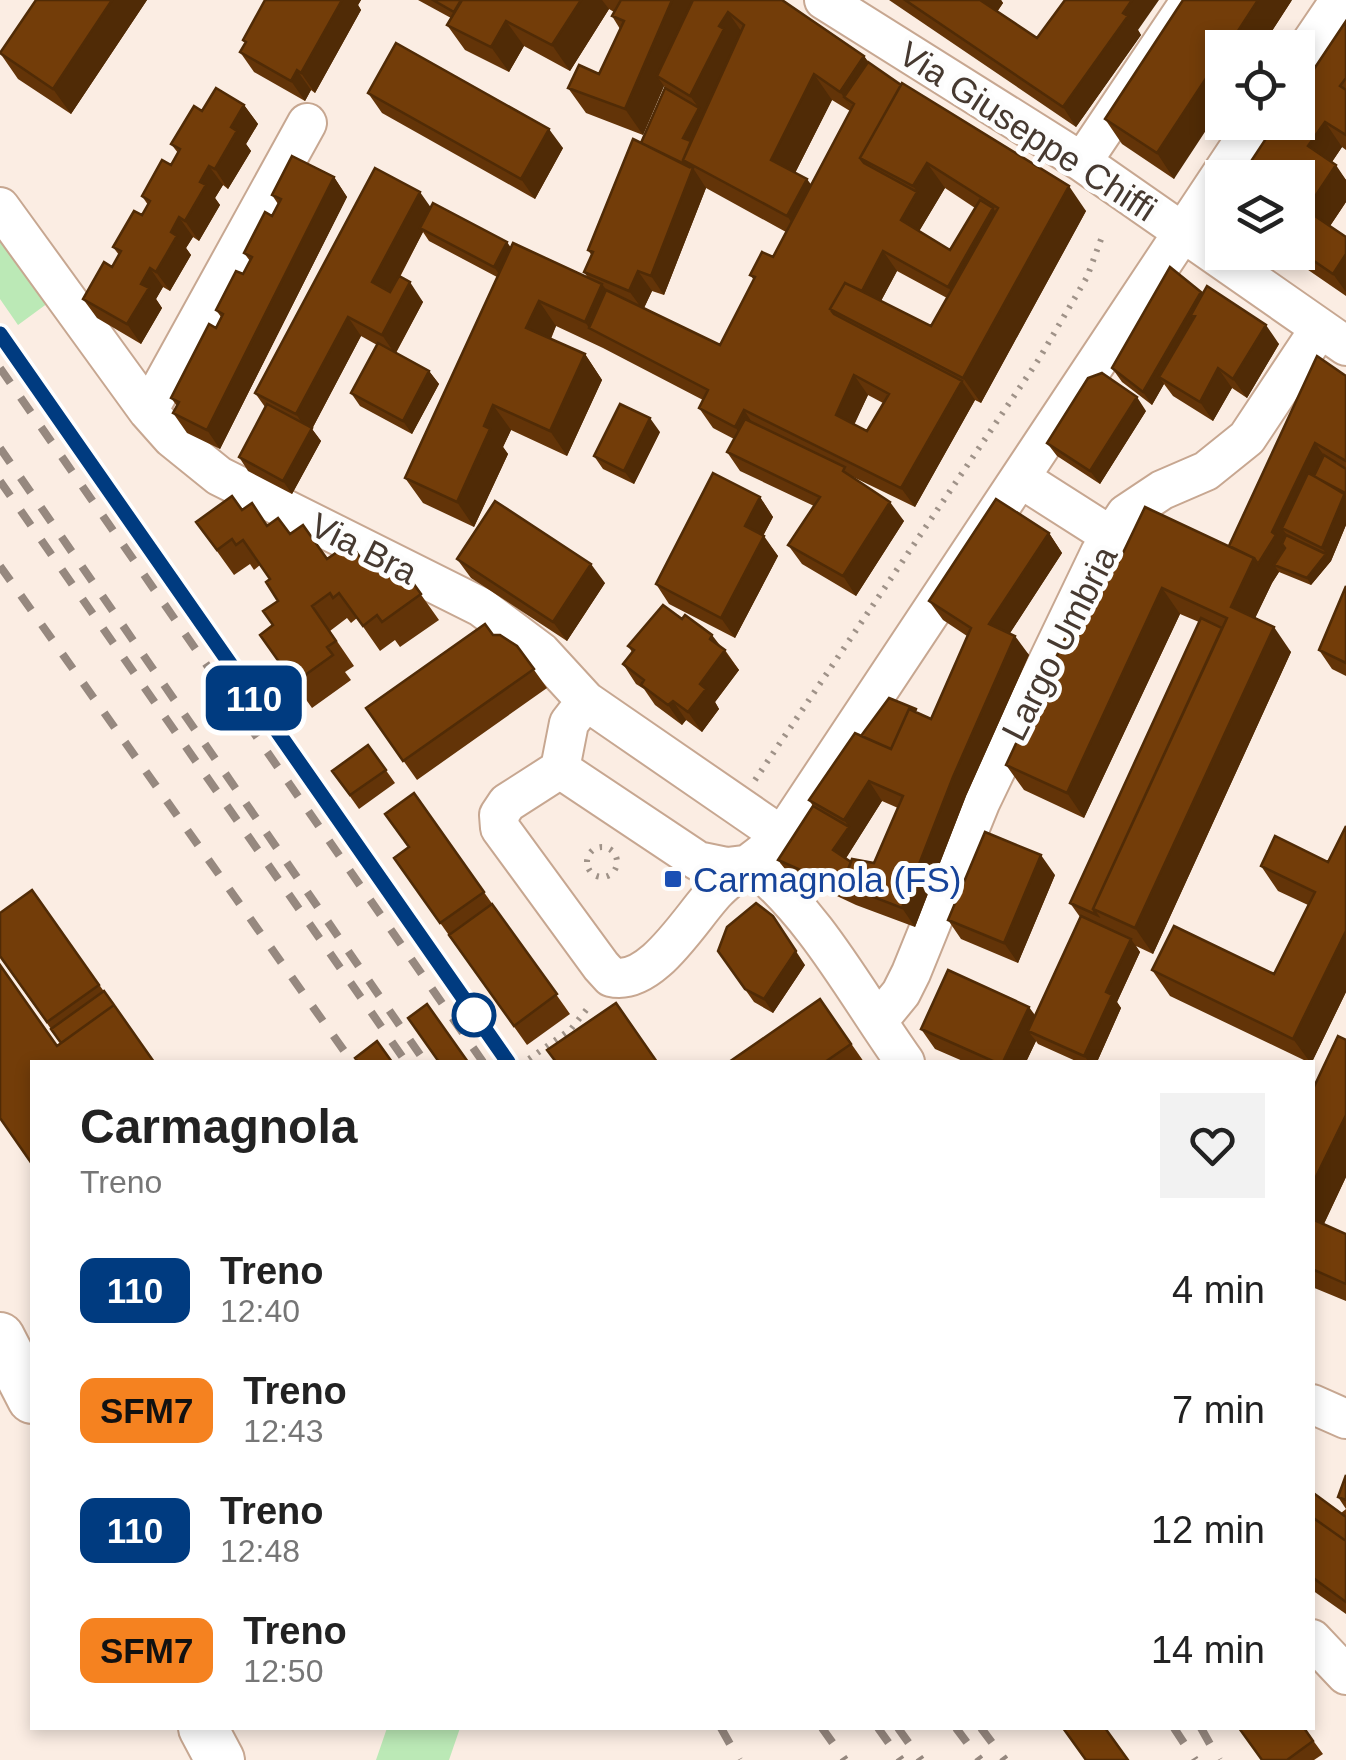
<!DOCTYPE html>
<html lang="it">
<style>
:root{--surface:#fff;--page:#f2f2f2;--text:#222;--muted:#767676}
body{margin:0;font-family:Arial,sans-serif;background:var(--page);color:var(--text);height:100vh;display:flex;flex-direction:column;font-size:38px;white-space:nowrap}
*{box-sizing:border-box;margin:0}
p{font-size:32px;color:var(--muted)}
.icon{flex:none;width:55px;height:55px;fill:none;stroke:currentColor;stroke-width:2;stroke-linecap:round;stroke-linejoin:round}
.map{position:relative;flex:1;overflow:hidden}
.side{position:absolute;left:30px;top:1060px;width:1285px;height:670px;display:flex;flex-direction:column;background:var(--surface);border-radius:0px;box-shadow:0 5px 15px #0003}
.side>*{flex:none}
.badge{padding:0 20px;border-radius:15px;font-size:35px;line-height:65px}
.controls{position:absolute;left:1205px;top:30px;display:grid;gap:20px}
.controls a{display:grid;place-items:center;width:110px;height:110px;border-radius:0px;background:var(--surface);box-shadow:0 5px 15px #0003;font-size:50px}
.map>.badge{position:absolute;translate:-50% -50%;box-shadow:0 0 0 5px #fff}
.round{display:grid;place-items:center;flex:none;width:105px;height:105px;border-radius:0px;background:var(--page)}
.summary{display:flex;align-items:center;justify-content:space-between;height:170px;padding:0 50px}
h1{font-size:48px;font-weight:800;line-height:75px}
ul{padding:0;list-style:none}
li{display:flex;align-items:center;gap:30px;height:120px;padding:0 50px}
li div{flex:1}
li b{display:block;font-size:38px}
li em{font-style:normal}
li .badge{min-width:110px;font-weight:700;text-align:center}
.map>svg:first-child{display:block}
.green{fill:#bbe9b6}
.lines{fill:none;stroke-linecap:round;stroke-linejoin:round}
.minor-casing{stroke:#c7a791;stroke-width:42}
.major-casing{stroke:#c7a791;stroke-width:52}
.path{stroke:#9f9288;stroke-width:6;stroke-dasharray:2.5 8;stroke-linecap:butt}
.minor{stroke:#fff;stroke-width:38}
.major{stroke:#fff;stroke-width:48}
.rail{stroke:#96887f;stroke-width:8;stroke-dasharray:18 18;stroke-linecap:butt}
.wall{fill:#633408;fill-rule:evenodd}
.shaded-wall{fill:#502b06}
.building{fill:#733d09;stroke:#502b06;stroke-width:2.5;fill-rule:evenodd}
.line-casing{stroke:#fff;stroke-width:22}
.line{stroke:#003b80;stroke-width:15}
.transit-dot{fill:#1a4fb4;stroke:#fdfdfd;stroke-width:4}
.stop-dot{fill:#fff;stroke:#003b80;stroke-width:5}
.labels{text-anchor:middle;dominant-baseline:central;stroke-width:10;stroke-linejoin:round;paint-order:stroke}
.street-label{font-size:35px;fill:#463930;stroke:#fdfdfd}
.transit-label{font-size:35px;fill:#164399;stroke:#fdfdfd;text-anchor:start}
</style>
<div class="map">
<svg width="1346" height="1760" viewBox="0 0 1346 1760">
<rect width="100%" height="100%" fill="#fbede3"/>
<path class="green" d="M0,236L48,303L18,325L0,299Z
M387,1728H460L449,1760H376Z"/>
<g class="lines">
<g class="minor-casing">
<path id="minor" d="M824,0L1082,162L1346,346
M1298,62L1340,0
M1082,162L1191,0
M0,207L148,411L172,438L219,476L481,607L541,652L586,701L782,836
M148,411L307,123
M1020,478L1111,536
M560,769L507,803L499,815L500,828L601,966L611,977C652,987 691,917 716,891C736,870 762,857 782,836L1256,122
M560,769L698,861L727,867L752,864
M560,769L569,723L586,701
M752,864C817,917 857,995 905,1062
M878,1021L901,993L911,973L980,803L1100,553L1126,514L1162,490L1206,471L1247,438L1320,328
M1312,1404L1346,1419
M1312,1639L1346,1675"/>
</g>
<g class="major-casing">
<path id="major" d="M0,1337L32,1399
M203,1728L220,1760"/>
</g>
<path class="path" d="M755,780L1039,359L1087,277L1103,234
M587 862a15 15 0 1 1 30 0a15 15 0 1 1-30 0Z
M529,1059L571,1029L591,1004"/>
<use href="#minor" class="minor"/>
<use href="#major" class="major"/>
<path class="rail" d="M0,334L508,1062
M0,368L483,1062
M0,448L425,1062
M0,481L406,1062
M0,566L352,1062
M721,1728L739,1760
M822,1728L845,1760
M878,1728L901,1760
M898,1728L921,1760
M956,1728L980,1760
M981,1728L1005,1760
M1174,1728L1195,1760
M1201,1728L1219,1760"/>
</g>
<path class="wall" d="M36,0H147L71,114L18,79L0,53Z
M265,0H361L358,5L361,10L315,93L311,90L305,101L254,72L240,52L245,44L243,40Z
M418,0H782L864,56L868,62L901,85L1086,211L981,403L975,400L915,507L851,476L904,521L856,596L802,564L788,545L814,506L740,471L727,452L734,439L713,428L699,408L703,400L603,348L556,326L551,339L585,354L602,380L567,456L511,430L503,447L508,454L474,527L423,503L405,478L497,277L429,241L423,232L400,277L423,302L396,353L429,371L439,384L412,434L360,406L351,393L377,345L361,336L312,429L321,441L292,494L248,471L239,457L265,407L255,393L431,207L511,248L588,278L584,272L592,256L588,250L641,143L665,88L664,86L643,135L586,113L568,88L599,74L620,29L612,16L614,12L609,9L570,71L524,46L509,72L465,50L447,25L451,18ZM832,100L850,111L811,184L795,173ZM706,188L786,232L773,257L750,275L754,280L720,345L644,308L652,291L664,295ZM945,188L975,208L950,250L919,231ZM897,271L947,298L931,326L881,301ZM868,395L883,403L867,431L854,424Z
M889,0H1001L1003,3L997,12L1037,38L1138,30L1141,35L1076,127Z
M1292,0L1261,48H1222L1174,179L1122,144L1105,119Z
M1346,21V150L1342,147L1332,162L1346,180V202L1330,226L1346,237V296L1282,252H1298V178Z
M368,93L563,148L535,199L382,113Z
M244,105L258,124L246,144L251,151L228,189L223,185L215,198L220,205L199,241L193,237L186,248L191,255L170,291L163,287L156,299L162,308L141,344L97,318L83,299L112,267L119,255L113,247L142,215L148,205L142,196L171,165L178,153L171,144L202,111Z
M334,177L347,197L220,449L187,433L173,413L177,406L171,398L216,328L221,317L216,310L243,274L250,261L244,253L272,216L278,204L272,195Z
M1203,294L1279,344L1247,398L1232,388L1213,421L1173,396L1164,384L1152,405L1122,382L1112,368Z
M1346,376V525L1331,561L1311,585L1279,572L1272,583L1255,618L1291,652L1153,954L1136,946L1140,952L1117,1002L1121,1008L1097,1062H1078L1038,1044L1036,1041L1026,1062H965L935,1049L921,1029L1035,1015L1080,917L1070,903L1199,622L1180,614L1084,818L1024,790L1006,765L1121,557L1229,546Z
M1146,411L1100,484L1057,456L1047,443Z
M660,432L634,484L603,469L594,456Z
M760,497L773,517L763,536L778,556L735,638L669,604L656,584Z
M242,510L267,526L290,534L327,559L362,560L400,565L439,620L400,647L395,640L380,651L357,618L351,623L347,618L330,631L354,666L345,672L351,680L312,708L260,635L273,625L278,601L270,579L260,565L254,570L250,564L234,575L196,522Z
M1049,533L1062,553L1010,633L1029,655L966,796L915,927L856,905L788,873L778,860L813,806L809,800L861,736L918,713L931,719L967,636L943,620L929,601ZM882,801L898,808L874,863L851,862L846,858Z
M457,559L605,583L567,641L471,578Z
M1346,586V676L1332,669L1319,650Z
M493,635L517,646L547,688L417,780L366,708Z
M628,646L721,647L725,650L739,670L715,702L719,709L702,732L686,720L682,725L655,705L644,689L636,684L623,664L632,652Z
M368,745L395,783L359,809L332,771Z
M414,793L570,1014L527,1045L394,858L409,847Z
M1346,826V992L1312,1062H1308L1170,996L1152,970L1274,974L1308,905L1278,891L1261,866L1328,862Z
M1055,875L1018,963L961,939L948,920Z
M32,890L154,1062L57,1046L61,1043L0,957Z
M718,951L805,965L773,1013L754,1002Z
M820,999L864,1062H729Z
M1312,1091L1346,1177L1324,1224L1346,1234V1301L1312,1287Z
M1346,1475V1614L1312,1590V1492L1341,1513L1346,1509L1338,1497Z
M1304,1728L1323,1754L1314,1760H1262Z"/>
<path class="shaded-wall" d="M112,0H147L71,114L53,89Z
M342,0H361L358,5L361,10L315,93L301,73Z
M581,0H602L609,9L570,71L552,45Z
M672,0H700L657,76L664,86L643,135L625,109Z
M979,0H1001L1003,3L992,19Z
M1132,0H1159L1138,30L1141,35L1076,127L1063,107Z
M1258,0H1292L1261,48H1227Z
M728,12L746,38L693,151L683,138L699,108L690,96L719,26Z
M506,21L524,46L509,72L491,47Z
M1222,54V106L1174,179L1157,153Z
M864,56L882,81L854,104L844,97L858,117L840,92Z
M297,70L311,90L305,101L291,81Z
M814,74L832,100L789,185L771,160Z
M244,105L258,124L246,144L251,151L228,189L215,169L231,127Z
M1325,122L1342,147L1325,172L1308,146Z
M549,129L563,148L535,199L521,179Z
M927,163L945,188L914,240L901,220L917,192L913,186Z
M1336,165L1346,180V202L1324,235L1306,210Z
M209,166L223,185L215,198L220,205L199,241L185,221L200,182Z
M693,168L706,188L664,295L651,276Z
M334,177L347,197L220,449L207,430Z
M807,179L825,204L805,241L787,216Z
M1069,186L1086,211L981,403L963,378Z
M420,192L434,212L420,228L423,232L386,302L372,282Z
M993,208L1007,228L962,306L948,287Z
M179,217L193,237L186,248L191,255L170,291L156,272L171,232Z
M507,242L517,256L504,281L494,267Z
M883,251L897,271L874,314L860,294Z
M1346,254V292L1333,274Z
M150,268L163,287L156,299L162,308L141,344L127,324L141,284Z
M638,271L652,291L643,310L629,291Z
M410,282L423,302L395,354L382,335Z
M602,284L620,309L589,328L585,322Z
M1201,292L1211,305L1195,316L1191,315L1199,325L1159,377L1164,384L1152,405L1143,392Z
M539,301L556,326L544,353L526,328Z
M348,317L361,336L312,429L321,441L292,494L283,481L309,433L296,414Z
M1266,325L1279,344L1247,398L1233,379Z
M585,354L602,380L567,456L550,431Z
M1218,368L1232,388L1213,421L1200,402Z
M429,371L439,384L412,434L403,421Z
M854,375L868,395L850,434L836,415Z
M962,381L975,400L915,507L901,488Z
M1137,397L1146,411L1100,484L1090,471Z
M493,405L511,430L503,447L508,454L474,527L457,502L484,426Z
M744,410L757,430L749,446L735,427Z
M650,418L660,432L634,484L624,471Z
M1315,443L1329,462L1282,528L1291,541L1274,565L1279,572L1272,583L1258,564Z
M1345,493L1346,495V525L1331,561L1322,548Z
M760,497L773,517L758,545L745,526Z
M890,502L904,521L856,596L843,576Z
M1049,533L1062,553L1003,644L989,624Z
M764,536L778,556L735,638L721,618Z
M1326,554L1331,561L1311,585L1307,578Z
M1254,558L1272,583L1248,633L1231,607Z
M591,564L605,583L567,641L553,622Z
M1162,588L1180,614L1084,818L1067,793Z
M1274,627L1291,652L1153,954L1135,928Z
M712,635L739,670L715,702L719,709L702,732L688,712L700,684L710,639Z
M1015,636L1029,655L966,796L915,927L902,908L953,777Z
M673,701L686,720L682,725L668,705Z
M869,781L882,801L843,863L833,850L849,827L844,820Z
M1041,855L1055,875L1018,963L1004,943Z
M773,916L805,965L773,1013L764,999Z
M1346,931V992L1312,1062H1310L1293,1039Z
M1131,939L1140,952L1117,1002L1121,1008L1097,1062H1089L1084,1056L1106,992Z
M1029,1007L1043,1026L1028,1031L1036,1041L1026,1062H1003Z
M1346,1115V1177L1317,1238L1312,1231V1185Z"/>
<path class="building" d="M36,0H112L53,89L0,53Z
M265,0H342L301,73L297,70L291,81L240,52L246,42L243,40Z
M433,0H461L454,12Z
M462,0H581L552,45L506,21L491,47L447,25Z
M621,0H672L625,109L568,88L579,65L599,74L624,21L612,16Z
M693,0H782L864,56L840,92L814,74L771,160L807,179L787,216L683,160L744,25L728,12L719,26L724,29L690,96L657,76Z
M905,0H980L1037,38L1065,0H1132L1123,13L1128,16L1063,107Z
M1183,0H1258L1227,48H1222V54L1157,153L1105,119Z
M1346,21V78L1340,86L1346,90V135L1325,122L1308,146L1336,165L1306,210L1346,237V254L1333,274L1298,250V178H1240L1277,122H1298V93Z
M396,43L549,129L521,179L368,93Z
M868,62L901,85L860,158L864,163L917,192L901,220L950,250L980,200L993,208L948,287L883,251L862,291L845,283L830,309L834,314L962,381L901,488L744,410L735,427L699,408L708,390L589,328L606,290L720,345L755,277L750,275L762,252L773,257L854,104L844,97ZM854,375L889,394L867,431L836,415Z
M902,83L1069,186L963,378L830,309L845,283L931,326L998,208L927,163L913,186L860,158Z
M216,88L244,105L231,127L237,131L215,169L209,166L200,182L206,185L185,221L179,217L171,232L177,236L156,272L150,268L141,284L149,288L127,324L83,299L104,262L112,267L121,251L113,247L134,211L142,215L150,201L142,196L162,160L171,165L180,149L171,144L194,106L202,111Z
M665,88L699,108L683,138L691,141L683,160L687,166L641,143Z
M633,139L693,168L651,276L638,271L629,291L584,272L593,252L588,250Z
M292,156L334,177L207,430L173,413L179,402L171,398L209,324L216,328L223,314L216,310L236,271L243,274L252,257L244,253L265,212L272,216L281,199L272,195Z
M375,168L420,192L372,282L390,292L399,276L410,282L382,335L348,317L296,414L255,393Z
M433,203L507,242L494,267L420,228Z
M513,243L602,284L585,322L539,301L526,328L585,354L550,431L493,405L484,426L490,429L457,502L405,478Z
M1170,267L1201,292L1143,392L1112,368Z
M1207,286L1266,325L1233,379L1218,368L1200,402L1159,377L1195,316L1191,315Z
M378,343L429,371L403,421L351,393Z
M1317,356L1346,376V461L1315,443L1272,532L1276,535L1258,564L1254,558L1229,546Z
M1102,373L1137,397L1090,471L1047,443L1088,378Z
M267,404L312,428L283,481L239,457Z
M620,404L650,418L624,471L594,456Z
M745,419L845,467L843,471L890,502L843,576L788,545L820,497L727,452Z
M1324,455L1346,469V495L1314,476Z
M713,473L760,497L745,526L764,536L721,618L656,584Z
M1308,473L1345,493L1322,548L1282,528Z
M232,496L242,510L252,503L267,526L278,518L290,534L303,525L327,559L350,543L362,560L375,551L383,562L400,565L421,594L382,622L377,615L363,626L339,593L333,598L330,593L312,606L336,641L327,647L333,655L294,683L260,635L273,625L263,611L278,601L266,582L270,579L243,540L236,545L232,539L217,550L196,522Z
M996,499L1049,533L989,624L1015,636L953,777L902,908L842,885L852,859L874,863L903,796L869,781L844,820L809,800L855,733L891,749L909,709L931,719L971,628L929,601Z
M495,501L591,564L553,622L457,559Z
M1145,507L1254,558L1231,607L1274,627L1135,928L1093,909L1227,618L1162,588L1067,793L1006,765L1106,550L1121,557Z
M1286,535L1326,554L1307,578L1274,565L1285,548L1282,544Z
M1346,586V663L1319,650Z
M663,605L682,619L685,615L712,635L710,639L725,650L700,684L706,689L688,712L673,701L668,705L641,685L644,680L623,664L634,650L628,646Z
M1201,618L1222,628L1093,909L1097,915L1070,903Z
M485,624L493,635H500L517,646L534,669L403,761L366,708Z
M889,698L916,709L915,712L909,709L891,749L861,736Z
M368,745L386,770L350,795L332,771Z
M414,793L484,892L440,923L394,858L409,847L385,814Z
M813,806L849,827L833,850L851,862L842,885L847,891L778,860Z
M1346,826V931L1293,1039L1152,970L1174,926L1274,974L1315,892L1261,866L1275,836L1328,862Z
M985,832L1041,855L1004,943L948,920Z
M32,890L99,985L47,1022L0,956V913Z
M756,903L773,916L796,951L764,999L745,989L718,951L727,927Z
M492,904L557,994L514,1026L449,935Z
M1081,916L1131,939L1106,992L1112,995L1084,1056L1028,1031Z
M0,965L57,1046L114,1005L154,1062H32V1164L0,1118Z
M948,970L1029,1007L1003,1062H995L921,1029Z
M104,991L114,1005L61,1043L51,1029Z
M820,999L851,1044L825,1062H729Z
M616,1003L657,1062H556L547,1050Z
M427,1004L468,1062H439L408,1018Z
M1338,1036L1346,1040V1115L1312,1185V1091Z
M377,1041L392,1062H358L355,1058Z
M1312,1219L1346,1234V1284L1312,1269Z
M1346,1475V1500L1338,1497Z
M1312,1492L1346,1517V1541L1312,1517Z
M1312,1517L1346,1541V1602L1312,1577Z
M1063,1728H1105L1128,1760H1086Z
M1239,1728H1304L1313,1741L1287,1760H1262Z"/>
<g class="lines">
<g class="line-casing">
<path id="line" d="M0,334L508,1062"/>
</g>
<use href="#line" class="line"/>
</g>
<rect class="transit-dot" x="663" y="869" width="20" height="20" rx="5"/>
<circle class="stop-dot" cx="474" cy="1015" r="20"/>
<g class="labels">
<g class="street-label">
<text transform="translate(1028 131) rotate(33)">Via Giuseppe Chiffi</text>
<text transform="translate(364 548) rotate(27)">Via Bra</text>
<text transform="translate(1059 643) rotate(-63)">Largo Umbria</text>
</g>
<g class="transit-label">
<text x="693" y="879">Carmagnola (FS)</text>
</g>
</g>
</svg>
<div class="controls">
<a><svg class="icon" aria-label="locate" viewBox="0 0 24 24"><circle cx="12" cy="12" r="6"/><path d="M12 2v4M12 18v4M2 12h4M18 12h4"/></svg></a>
<a><svg class="icon" aria-label="layers" viewBox="0 0 24 24"><path d="M12 4l9 5-9 5-9-5zM3 14l9 5 9-5"/></svg></a>
</div>
<b class="badge" style="left:254px;top:698px;background:#003b80;color:#fff">110</b>
<section class="side">
<div class="summary"><div><h1>Carmagnola</h1><p>Treno</p></div><a class="round"><svg class="icon" aria-label="heart" viewBox="0 0 24 24"><path d="M12 20l-8-8c-3-5 5-10 8-4 3-6 11-1 8 4z"/></svg></a></div>
<ul>
<li><span class="badge" style="background:#003b80;color:#fff">110</span><div><b>Treno</b><p>12:40</p></div><em>4 min</em></li>
<li><span class="badge" style="background:#f58220;color:#111">SFM7</span><div><b>Treno</b><p>12:43</p></div><em>7 min</em></li>
<li><span class="badge" style="background:#003b80;color:#fff">110</span><div><b>Treno</b><p>12:48</p></div><em>12 min</em></li>
<li><span class="badge" style="background:#f58220;color:#111">SFM7</span><div><b>Treno</b><p>12:50</p></div><em>14 min</em></li>
</ul>
</section>
</div>
